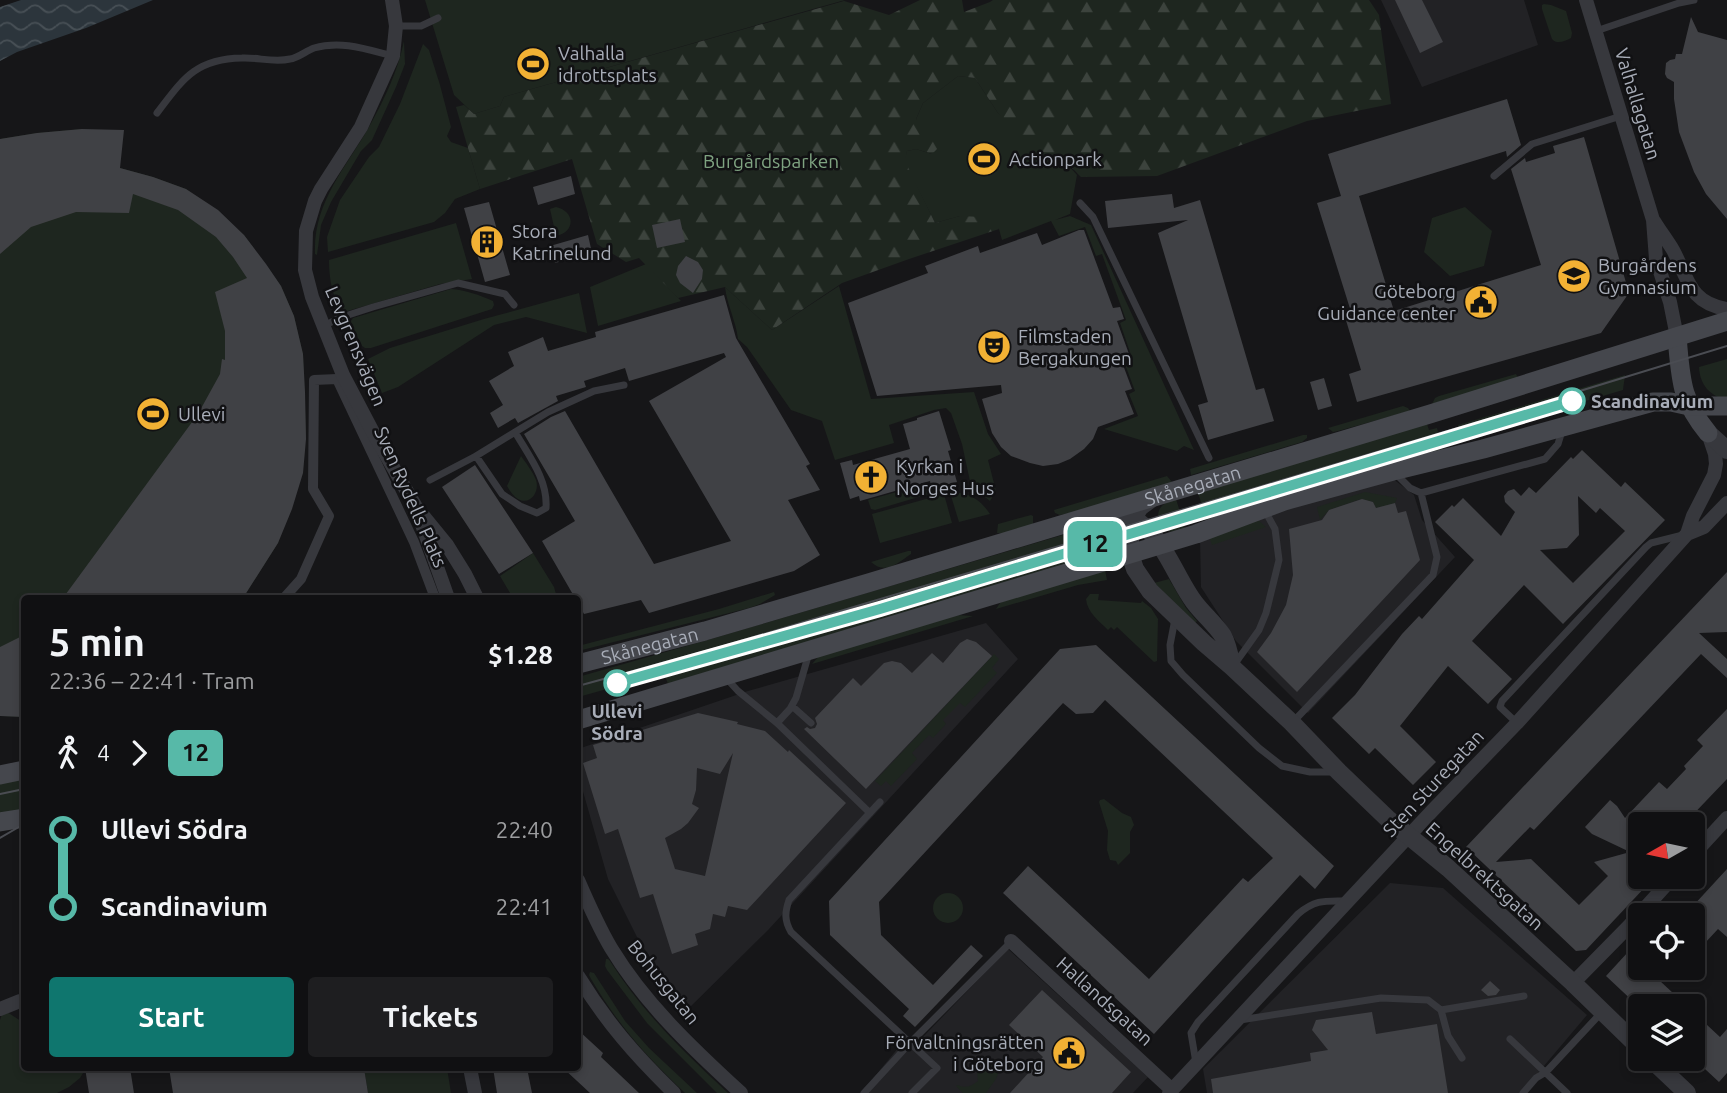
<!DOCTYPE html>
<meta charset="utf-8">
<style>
:root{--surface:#101012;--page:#1e1e20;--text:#f1f3f6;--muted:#9c9d9f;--line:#303032;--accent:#0f766e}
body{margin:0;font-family:Ubuntu,sans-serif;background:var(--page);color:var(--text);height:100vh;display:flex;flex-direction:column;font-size:26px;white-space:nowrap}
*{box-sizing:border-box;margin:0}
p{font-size:23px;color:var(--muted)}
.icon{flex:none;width:38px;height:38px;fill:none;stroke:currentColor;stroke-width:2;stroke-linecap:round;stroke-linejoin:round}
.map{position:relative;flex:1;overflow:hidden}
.panel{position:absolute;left:21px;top:595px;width:560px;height:476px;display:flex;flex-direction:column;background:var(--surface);border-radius:7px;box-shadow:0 4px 10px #0003,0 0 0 2px var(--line)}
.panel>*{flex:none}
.badge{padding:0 14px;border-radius:10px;font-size:24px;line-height:46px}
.needle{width:46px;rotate:261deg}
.controls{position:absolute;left:1628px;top:812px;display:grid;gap:14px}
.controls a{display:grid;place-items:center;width:77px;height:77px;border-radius:7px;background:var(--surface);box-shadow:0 4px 10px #0003,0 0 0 2px var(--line);font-size:35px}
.map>.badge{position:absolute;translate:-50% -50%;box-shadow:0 0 0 4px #fff}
.legs{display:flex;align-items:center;gap:10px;height:77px;padding:0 28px;font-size:23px}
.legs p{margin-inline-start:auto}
.headline{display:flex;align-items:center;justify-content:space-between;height:119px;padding:0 28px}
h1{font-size:38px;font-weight:600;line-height:52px}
.action{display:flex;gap:14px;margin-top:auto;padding:14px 28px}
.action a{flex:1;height:80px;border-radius:7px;background:var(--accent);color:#fff;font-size:28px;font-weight:600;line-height:80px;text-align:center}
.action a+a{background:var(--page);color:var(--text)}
ul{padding:0 28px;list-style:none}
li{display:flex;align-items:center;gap:24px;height:77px;font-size:26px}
li i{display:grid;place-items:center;width:10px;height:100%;margin:0 9px;background:currentColor}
li i::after{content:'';width:18px;height:18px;margin:-9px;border:5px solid;border-radius:50%;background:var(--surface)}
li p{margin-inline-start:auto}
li:first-child i{background:linear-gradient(#0000 50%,currentColor 0)}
li:last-child i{background:linear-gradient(currentColor 50%,#0000 0)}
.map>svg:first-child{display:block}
.built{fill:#222225}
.grass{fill:#1e261f}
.forest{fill:url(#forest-firs)}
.water{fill:url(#water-waves)}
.building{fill:#404145;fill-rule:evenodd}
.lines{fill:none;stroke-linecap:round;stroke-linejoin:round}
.service{stroke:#37383d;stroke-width:7}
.pedestrian{stroke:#37383d;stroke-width:10}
.minor{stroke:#37383d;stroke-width:14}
.tertiary{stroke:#37383d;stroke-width:18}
.secondary{stroke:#45474d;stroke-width:19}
.tram{stroke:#4a4c52;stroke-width:2}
.line-1-casing{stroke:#fff;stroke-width:16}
.line-1{stroke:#57b9a8;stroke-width:10}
.stop-1-dot{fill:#fff;stroke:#57b9a8;stroke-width:3.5}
.labels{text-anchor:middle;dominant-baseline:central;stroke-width:5;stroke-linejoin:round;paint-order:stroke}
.poi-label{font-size:19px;fill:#a8adb8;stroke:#111113;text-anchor:start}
.street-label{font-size:19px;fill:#a8adb8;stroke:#111113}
.park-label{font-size:19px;fill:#7fa381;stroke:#111113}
.stop-label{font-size:19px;font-weight:bold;fill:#a8adb8;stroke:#111113;text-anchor:start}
</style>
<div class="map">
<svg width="1727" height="1093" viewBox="0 0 1727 1093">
<defs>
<pattern id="forest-firs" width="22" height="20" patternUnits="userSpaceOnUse" patternTransform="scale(1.75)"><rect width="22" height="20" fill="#1e261f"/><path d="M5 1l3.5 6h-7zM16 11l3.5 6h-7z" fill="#3c433d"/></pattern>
<pattern id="water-waves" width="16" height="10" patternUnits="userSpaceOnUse" patternTransform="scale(1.75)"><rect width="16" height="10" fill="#2c353c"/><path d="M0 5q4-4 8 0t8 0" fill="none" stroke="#485056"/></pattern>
</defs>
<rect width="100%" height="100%" fill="#161618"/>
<path class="built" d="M1381,0H1524L1538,45L1422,87Z
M1388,475L1414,495L1422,520L1455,557L1308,713L1236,641L1201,587L1200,537Z
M986,623L1018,659L769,929L687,1010L639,941L608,879L578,774V749L748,691Z
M1390,883L1443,888L1587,1015L1521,1093H1207L1203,1069Z
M1008,949L1148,1077L1133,1093H861L899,1047L922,1038Z"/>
<path class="grass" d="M425,0H845L504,97L500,106L474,114L454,95Z
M1544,4L1551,5L1566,11L1572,33L1571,38C1565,41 1557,45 1552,39L1542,9V5Z
M404,41L405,64L396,87L372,140L361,151L331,202L321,225L317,255L315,254C313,203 345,169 369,127C384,100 398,71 404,41Z
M423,44L429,50L440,85L451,127L447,136L451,142L468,148L480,189L455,199L445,213L434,222L328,252L327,237L340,200L369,157L379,147L400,104Z
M958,76L975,78L998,113L1047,152L1061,157L1077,175L1070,214L1055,220L1070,216L1091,225L1194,450L1184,446L1177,451L1104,429L1138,416L1129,394L1135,391L1123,359L1131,355L1120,323L1126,320L1102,254L1096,256L1085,227L1059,236L1051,221L1002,240L999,229L960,216L935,223L904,161L907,151L916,149L932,154L916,119L923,103Z
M82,129L120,168L153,177L186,189L244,235L281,286L294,316L303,354L306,436L278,543L243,598H24V717L0,716V139L37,133Z
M556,207C575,211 576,232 556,236L550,209Z
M1465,207L1492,231L1484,266L1450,276L1424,252L1432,218Z
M456,223L472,279L440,284L344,312C332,300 329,277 329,260Z
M646,264L681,301L598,326L590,287Z
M839,286L871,399L974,392L988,434L1001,454L988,460L996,491L990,501L971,486L962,444L951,413L946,408L934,410L889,425L894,443L835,460L822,421L791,410L747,347L738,339C736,321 727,305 725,287L772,330Z
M451,289C466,290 479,295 493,301L494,305L492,309L371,348H365L362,346L352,326L351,321L353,318Z
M579,293L587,333L526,317L494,325L398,387L382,393L368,359L390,348L484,319Z
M1727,359V401C1710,395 1700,386 1699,367Z
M1516,374L1518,378L1432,404L1435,398L1439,396Z
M1625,375L1623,390L1461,438L1458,425Z
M1403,406L1408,408L1410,411L1338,431L1333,432L1328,428Z
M1426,421L1429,430L1437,428L1443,452L1208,523L1198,493L1310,459Z
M1303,435H1307V438L1302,442L1191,475L1190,469Z
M521,456C526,463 533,472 536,480C540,492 530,506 518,499C513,496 510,491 507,486Z
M1167,476L1172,482L1074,512L1060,515L1055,513L1054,510Z
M929,483L931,491L942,488V490L875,510L871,509L868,500Z
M1365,492L1397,498L1395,503L1376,508L1373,502L1361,499L1329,510L1320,520L1317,507Z
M959,493C972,494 983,503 990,514L959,522L951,496Z
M944,494L952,523L880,543L872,514Z
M1176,499L1185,528C1179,530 1173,533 1168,531C1159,529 1155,514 1161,507C1165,502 1171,501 1176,499Z
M1031,515L1033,516V524L1008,533H997L998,524Z
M1258,520L1266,527L1212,545L1209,536Z
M1093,526L1113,527L1122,539L1123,547L668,684L664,673L582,696L578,695V677L711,639Z
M908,551H911V554C898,563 885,575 871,562Z
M533,553L554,587L557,598H513L500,576Z
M1105,570L1107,580L1078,585L996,609L1000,603L1004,601Z
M1169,579L1186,608L1197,621L1195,623L1154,583Z
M774,592L775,595L760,604L749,608L578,651V646L719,609Z
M1090,594H1099L1098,600L1141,603L1142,601L1151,608L1158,619L1157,661L1154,662L1117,627L1114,630L1111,627L1108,630C1099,621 1087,612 1086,599Z
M957,615L973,616L812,664L819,656Z
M994,654L999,659L992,668L997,673L965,707L960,703L943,720L946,724L933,738L929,735L912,753L917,759L891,786L886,781L881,786L875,781Z
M24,779V809L0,814V783Z
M1104,799L1122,813L1131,817L1134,825L1130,832V853L1118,865L1116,861L1110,860L1107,850L1108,831L1099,802L1100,800Z
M933 908a15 15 0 1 1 30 0a15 15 0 1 1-30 0Z
M606,959H608L610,961C642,1012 684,1052 728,1093H717L647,1023L607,970L605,966Z
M590,972L594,973L625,1021L649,1048L697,1093H685C647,1057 618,1025 591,979L589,975Z
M7,1012L24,1023V1068H86L80,1078L69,1087L57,1093H0V1020L2,1014Z
M992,1064L999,1071L996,1079L986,1093H963L956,1086L958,1085C965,1089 972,1086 978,1081L977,1071Z
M364,1068H447L451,1093H368Z"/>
<path class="forest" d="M920,0H962L964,12L990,2L993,0H1369L1379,15L1391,104L1307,121L1157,176L1081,177C1066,162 1059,152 1036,152L998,113L975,78L958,76L923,103L916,119C927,134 941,119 939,147L932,154L916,149L907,151L905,161L935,223L960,216L982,217L999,229L909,259L842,283L772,330L725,287L678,298L639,258L626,262L597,244L572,159L480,189L456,107L464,105L474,114L500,106L504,97L844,1L889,15Z"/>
<path class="water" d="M21,0H153L86,28L17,52L0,61V7Z"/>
<path class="building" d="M1395,0H1422L1443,42L1420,53Z
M1691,17L1698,32L1727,40V219L1706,194L1694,172L1679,132L1674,99V82L1667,78L1665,74L1666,63L1670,60L1675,59L1676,54H1682Z
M1507,99L1521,145L1507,157L1506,151L1359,196L1394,311L1541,265L1511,169L1525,158L1526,162L1555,153L1553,146L1584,137L1629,293L1601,333L1357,402L1349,374L1361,370L1345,317L1352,315L1317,203L1341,196L1328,154Z
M82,129L124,130L120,168L153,177L186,189L218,210L244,235L266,264L281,286L294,316L303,354L305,392L306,439L303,473L292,509L278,543L243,598H63L198,414L220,374L222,359L225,360V331L215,292L247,278L233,257L216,237L178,210L133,194L129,213L76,212L31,227L0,254V139L37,133Z
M571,176L575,194L538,205L533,187Z
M1172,194L1174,208L1200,200L1256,390L1264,388L1274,421L1208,440L1198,405L1208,402L1158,233L1188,220L1108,228L1105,201Z
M489,202L510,275L485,282L464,208Z
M680,219L685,242L657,248L652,225Z
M1079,230H1084L1113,308L1120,307L1124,319L1117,321L1129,354L1120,357L1132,389L1125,391L1134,414L1098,427L1093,439L1084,449L1070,459L1058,464L1043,466L1030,463L1011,456L1001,447L992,433L982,399L1002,393L1001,385L877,396L848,303L928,273L925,266L978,246L980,253L1037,233L1042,245Z
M588,235L592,253L555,263L550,246Z
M686,256L698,262L703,270L702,279L693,293L680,283L676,275L678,266Z
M724,295L736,338L810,464L806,466L820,490L788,500L820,555L794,571L649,613L641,600L584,614L578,603V598H575L542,541L575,521L524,434L551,417L565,411L654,564L731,541L649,401L726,357L724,353L629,381L625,368L584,381L586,387L556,396L558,401L518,423L515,418L498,428L490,413L503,405L489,381L514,366L508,352L543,337L548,351L596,337L595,332Z
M1324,378L1332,406L1318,410L1310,382Z
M939,411L951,450L948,451L957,482L932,489L930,481L860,501L859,496L850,499L840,463L852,460L853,465L910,449L903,424L917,420V418Z
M1582,450L1621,487L1625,482L1665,520L1563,624L1524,585L1472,641L1512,679L1488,704L1448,666L1400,726L1436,762L1413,785L1375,748L1369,754L1332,718L1355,695L1402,634L1419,616L1422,619L1474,560L1435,522L1452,505L1454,507L1463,498L1501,536L1515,512L1505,502L1504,496L1508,491L1514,489L1521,496L1529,487L1536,493L1571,457L1573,459ZM1578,496L1596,513L1600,508L1625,531L1573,583L1540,550L1567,548L1579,535Z
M475,465L533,553L499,574L442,487Z
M1362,499L1373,502L1376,508L1395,503L1398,513L1406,511L1420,560L1297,692L1257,652L1271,633L1286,605L1293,575L1289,529L1322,520L1329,510Z
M1727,572V632L1699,633L1727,659V678L1701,654L1534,830L1530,827L1496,862L1531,859L1579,905L1608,876L1594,862L1630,852L1592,834L1585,827L1610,800L1617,806L1625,818L1659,782L1667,789L1686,769L1684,766L1703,746L1697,740L1727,709V779L1684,824H1640V877L1648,884L1586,950L1576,951L1466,847Z
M24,635V717L0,716V647Z
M967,639L976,642L992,656L866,789L804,729L807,727L810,729L815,728L817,724L815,718L853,678L861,686L884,663L892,661L901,663L912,673L932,653L943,663L960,643Z
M1096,645L1334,866L1315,889L1300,875L1154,1034L1003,893L1028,866L1149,979L1243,878L1248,882L1273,858L1105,700L1093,713L1076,714L1063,703L879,902L881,935L933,985L971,945L983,956L915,1027L903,1016L909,1009L830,935L829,901L1060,649Z
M698,713L738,722L737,724L765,731L788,752L789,750L846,803L747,910L728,906L725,917L713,914L710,929L695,934L698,945L672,954L653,894L640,898L618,829L605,834L583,763L597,758L593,745ZM733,753L705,876L675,869L665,838L681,829L688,823L699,808L692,804L696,790L697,768L720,774Z
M1727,869V937L1718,929L1692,957V907Z
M1640,939V968H1646L1687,1006H1638L1606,976Z
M1490,981L1500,990L1496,995L1488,996L1481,990Z
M1042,990L1131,1072L1112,1093H1010L1043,1057L1009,1025Z
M1692,1011L1720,1037L1727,1029V1073L1719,1082L1692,1057Z
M1372,1012L1376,1034L1437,1024L1448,1093H1213L1211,1079L1311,1061L1310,1053L1328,1050L1312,1030L1316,1020Z
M578,1030L603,1053L601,1057L639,1093H590L563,1068H578Z
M85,1068H130L134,1093H89Z
M169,1068H303V1070L317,1068H364L368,1093H173Z
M493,1068H527L532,1093H497Z"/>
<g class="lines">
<path class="service" d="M397,26H421L438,18
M1596,31L1679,3L1694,0
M157,113C183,79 195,59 242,58C257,57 274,63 290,59C298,58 306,51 314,48C341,40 366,49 393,56
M1494,176L1532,144L1621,116
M1080,203L1093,217L1209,458
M324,326L339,318L373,307L458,283L505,294L514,305
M476,456L502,494L520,506L537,513L546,508C548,480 529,456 515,432
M1395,473L1410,488L1421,493L1545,459L1558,444L1562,431
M430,480L476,456L548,412L594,391L624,385
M1175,619L1170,645L1171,661L1183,675L1259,748L1282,766L1310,772H1337
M1234,665L1259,630L1266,613L1279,560L1275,529L1264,509
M727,679L738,691L777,723L790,709L796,698L809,653
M792,706L811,723
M777,723L870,813
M1292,723L1433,575L1437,557L1421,493
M1517,723L1500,707L1502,701L1646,547L1651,543L1683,535
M880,802L789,900C785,912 784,920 791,932L937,1068L912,1093
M1240,1020L1381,998L1428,1000L1441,1010
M1510,1039L1567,1093
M1462,1058L1448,1036L1441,1010L1524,996
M1196,1063L1191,1033L1198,1022L1298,914C1316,899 1325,901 1347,901
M864,1093L910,1043L1011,942
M1523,1093L1536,1078L1546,1072L1601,1013"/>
<path class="pedestrian" d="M284,598L301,579L329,516L313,489L314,380L337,379L414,542L435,598"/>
<path class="minor" d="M392,0L396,26L393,56L361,127L321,189L315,201L306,231L305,270L312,297L343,375L375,436L416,507L447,545L465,574L477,598
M1586,0L1653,220L1656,259L1670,302L1677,337
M1654,221C1660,231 1667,240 1673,250C1688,278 1689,303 1727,309
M420,519L448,598
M1687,534L1693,516L1714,475L1716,464L1715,454L1708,433
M1692,856L1727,818
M578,880C588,903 598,926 611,948C645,1004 693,1049 741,1093
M1011,941L1172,1090
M578,976C607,1023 635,1055 674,1093
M1573,983L1629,926L1673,877
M0,1009L20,1001
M470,1068L475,1093
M1169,1093L1432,811L1517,723L1687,534L1704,527L1727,503"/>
<path class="tertiary" d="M1708,433L1727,450
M1155,496L1140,507L1133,518L1130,534V554L1135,569L1150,591L1204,643L1232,667L1292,723L1339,772L1388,819L1448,868L1573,983L1640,1048
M1123,516C1159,522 1174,576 1194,602C1203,614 1215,624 1223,636C1228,645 1230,657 1232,667
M1651,1059L1687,1093"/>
<g class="secondary">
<path d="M1677,337C1681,379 1680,399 1708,433"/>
<path id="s1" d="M578,664L705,631L868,583L1430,414L1727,321"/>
<path d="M578,720L1130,554L1196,534L1284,501L1393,471L1483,449L1653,402H1671L1689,406H1727"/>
<path d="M0,775L24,770"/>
<path d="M0,822L24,818"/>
</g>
<path class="tram" d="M578,686L720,647L877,600L1508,413L1727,346
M0,794L24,789
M0,838L24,824"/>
</g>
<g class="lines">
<g class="line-1-casing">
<path id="line-1" d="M617,683L880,609L1572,401"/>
</g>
<use href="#line-1" class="line-1"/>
</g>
<defs>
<g id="stadium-disc" transform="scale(1.75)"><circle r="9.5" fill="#f2b134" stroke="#111113"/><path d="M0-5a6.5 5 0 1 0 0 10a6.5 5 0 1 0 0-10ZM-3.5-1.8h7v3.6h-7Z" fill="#111"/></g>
<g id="building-disc" transform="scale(1.75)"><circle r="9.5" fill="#f2b134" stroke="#111113"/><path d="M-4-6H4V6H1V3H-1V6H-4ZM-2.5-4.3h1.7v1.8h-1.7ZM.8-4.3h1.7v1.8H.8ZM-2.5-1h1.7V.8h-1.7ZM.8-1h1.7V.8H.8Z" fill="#111"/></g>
<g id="school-disc" transform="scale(1.75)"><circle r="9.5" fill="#f2b134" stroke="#111113"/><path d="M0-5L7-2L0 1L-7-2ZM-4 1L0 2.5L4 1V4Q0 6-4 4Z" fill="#111"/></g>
<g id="civic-disc" transform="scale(1.75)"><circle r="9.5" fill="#f2b134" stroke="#111113"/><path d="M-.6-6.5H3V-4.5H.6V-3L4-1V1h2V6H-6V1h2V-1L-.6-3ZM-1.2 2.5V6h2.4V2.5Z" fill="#111"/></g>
<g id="theatre-disc" transform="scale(1.75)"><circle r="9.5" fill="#f2b134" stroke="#111113"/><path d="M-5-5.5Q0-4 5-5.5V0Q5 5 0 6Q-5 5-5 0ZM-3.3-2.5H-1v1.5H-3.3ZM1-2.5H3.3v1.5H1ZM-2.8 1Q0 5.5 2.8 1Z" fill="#111"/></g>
<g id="church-disc" transform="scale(1.75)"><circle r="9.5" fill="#f2b134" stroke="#111113"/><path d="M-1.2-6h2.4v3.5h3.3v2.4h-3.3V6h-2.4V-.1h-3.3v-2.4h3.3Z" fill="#111"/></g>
</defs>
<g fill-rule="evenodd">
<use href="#stadium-disc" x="533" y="64"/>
<use href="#stadium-disc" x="984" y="159"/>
<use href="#building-disc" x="487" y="242"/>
<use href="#school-disc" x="1574" y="276"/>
<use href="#civic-disc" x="1481" y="302"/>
<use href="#theatre-disc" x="994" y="347"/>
<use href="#stadium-disc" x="153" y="414"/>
<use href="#church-disc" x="871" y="477"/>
<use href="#civic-disc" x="1069" y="1053"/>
</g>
<g class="stop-1-dot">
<circle cx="1572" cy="401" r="12"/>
<circle cx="617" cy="683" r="12"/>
</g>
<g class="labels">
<g class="poi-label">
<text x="558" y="53">Valhalla<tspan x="558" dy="22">idrottsplats</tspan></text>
<text x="1009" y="159">Actionpark</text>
<text x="512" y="231">Stora<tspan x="512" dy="22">Katrinelund</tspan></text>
<text x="1598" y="265">Burgårdens<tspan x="1598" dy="22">Gymnasium</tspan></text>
<text x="1456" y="291" text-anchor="end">Göteborg<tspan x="1456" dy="22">Guidance center</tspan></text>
<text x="1018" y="336">Filmstaden<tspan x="1018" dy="22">Bergakungen</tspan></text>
<text x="178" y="414">Ullevi</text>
<text x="896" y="466">Kyrkan i<tspan x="896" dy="22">Norges Hus</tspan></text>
<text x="1044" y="1042" text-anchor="end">Förvaltningsrätten<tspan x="1044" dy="22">i Göteborg</tspan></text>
</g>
<g class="street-label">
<text transform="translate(1638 104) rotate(73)">Valhallagatan</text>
<text transform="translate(356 346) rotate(67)">Levgrensvägen</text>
<text stroke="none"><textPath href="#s1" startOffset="640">Skånegatan</textPath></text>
<text transform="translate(411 497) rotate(66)">Sven Rydells Plats</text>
<text stroke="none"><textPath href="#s1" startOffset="74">Skånegatan</textPath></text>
<text transform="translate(1433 783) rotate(-47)">Sten Sturegatan</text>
<text transform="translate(1485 876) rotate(42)">Engelbrektsgatan</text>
<text transform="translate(664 982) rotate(51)">Bohusgatan</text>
<text transform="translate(1105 1001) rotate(42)">Hallandsgatan</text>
</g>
<g class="park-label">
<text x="771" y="161">Burgårdsparken</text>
</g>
<g class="stop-label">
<text x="1591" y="401">Scandinavium</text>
<text x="617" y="711" text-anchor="middle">Ullevi<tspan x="617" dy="22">Södra</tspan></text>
</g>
</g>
</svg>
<div class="controls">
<a><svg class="needle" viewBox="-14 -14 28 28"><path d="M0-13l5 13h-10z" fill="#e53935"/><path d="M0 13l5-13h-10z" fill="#9c9d9f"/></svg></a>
<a><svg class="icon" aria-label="locate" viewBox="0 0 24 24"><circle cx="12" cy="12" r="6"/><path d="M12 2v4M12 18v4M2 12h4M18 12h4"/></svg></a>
<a><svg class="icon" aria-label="layers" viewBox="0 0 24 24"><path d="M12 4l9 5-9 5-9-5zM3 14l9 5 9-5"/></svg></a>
</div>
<b class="badge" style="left:1095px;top:544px;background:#57b9a8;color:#111">12</b>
<section class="panel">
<div class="headline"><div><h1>5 min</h1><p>22:36 – 22:41 · Tram</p></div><b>$1.28</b></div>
<div class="legs"><svg class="icon" aria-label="walk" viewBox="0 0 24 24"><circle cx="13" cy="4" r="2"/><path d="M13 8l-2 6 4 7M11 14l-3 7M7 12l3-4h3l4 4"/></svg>4<svg class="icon" aria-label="forward" viewBox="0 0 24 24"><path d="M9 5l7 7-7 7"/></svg><b class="badge" style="background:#57b9a8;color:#111">12</b></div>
<ul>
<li><i style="color:#57b9a8"></i><b>Ullevi Södra</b><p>22:40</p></li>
<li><i style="color:#57b9a8"></i><b>Scandinavium</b><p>22:41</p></li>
</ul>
<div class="action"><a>Start</a><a>Tickets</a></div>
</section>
</div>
